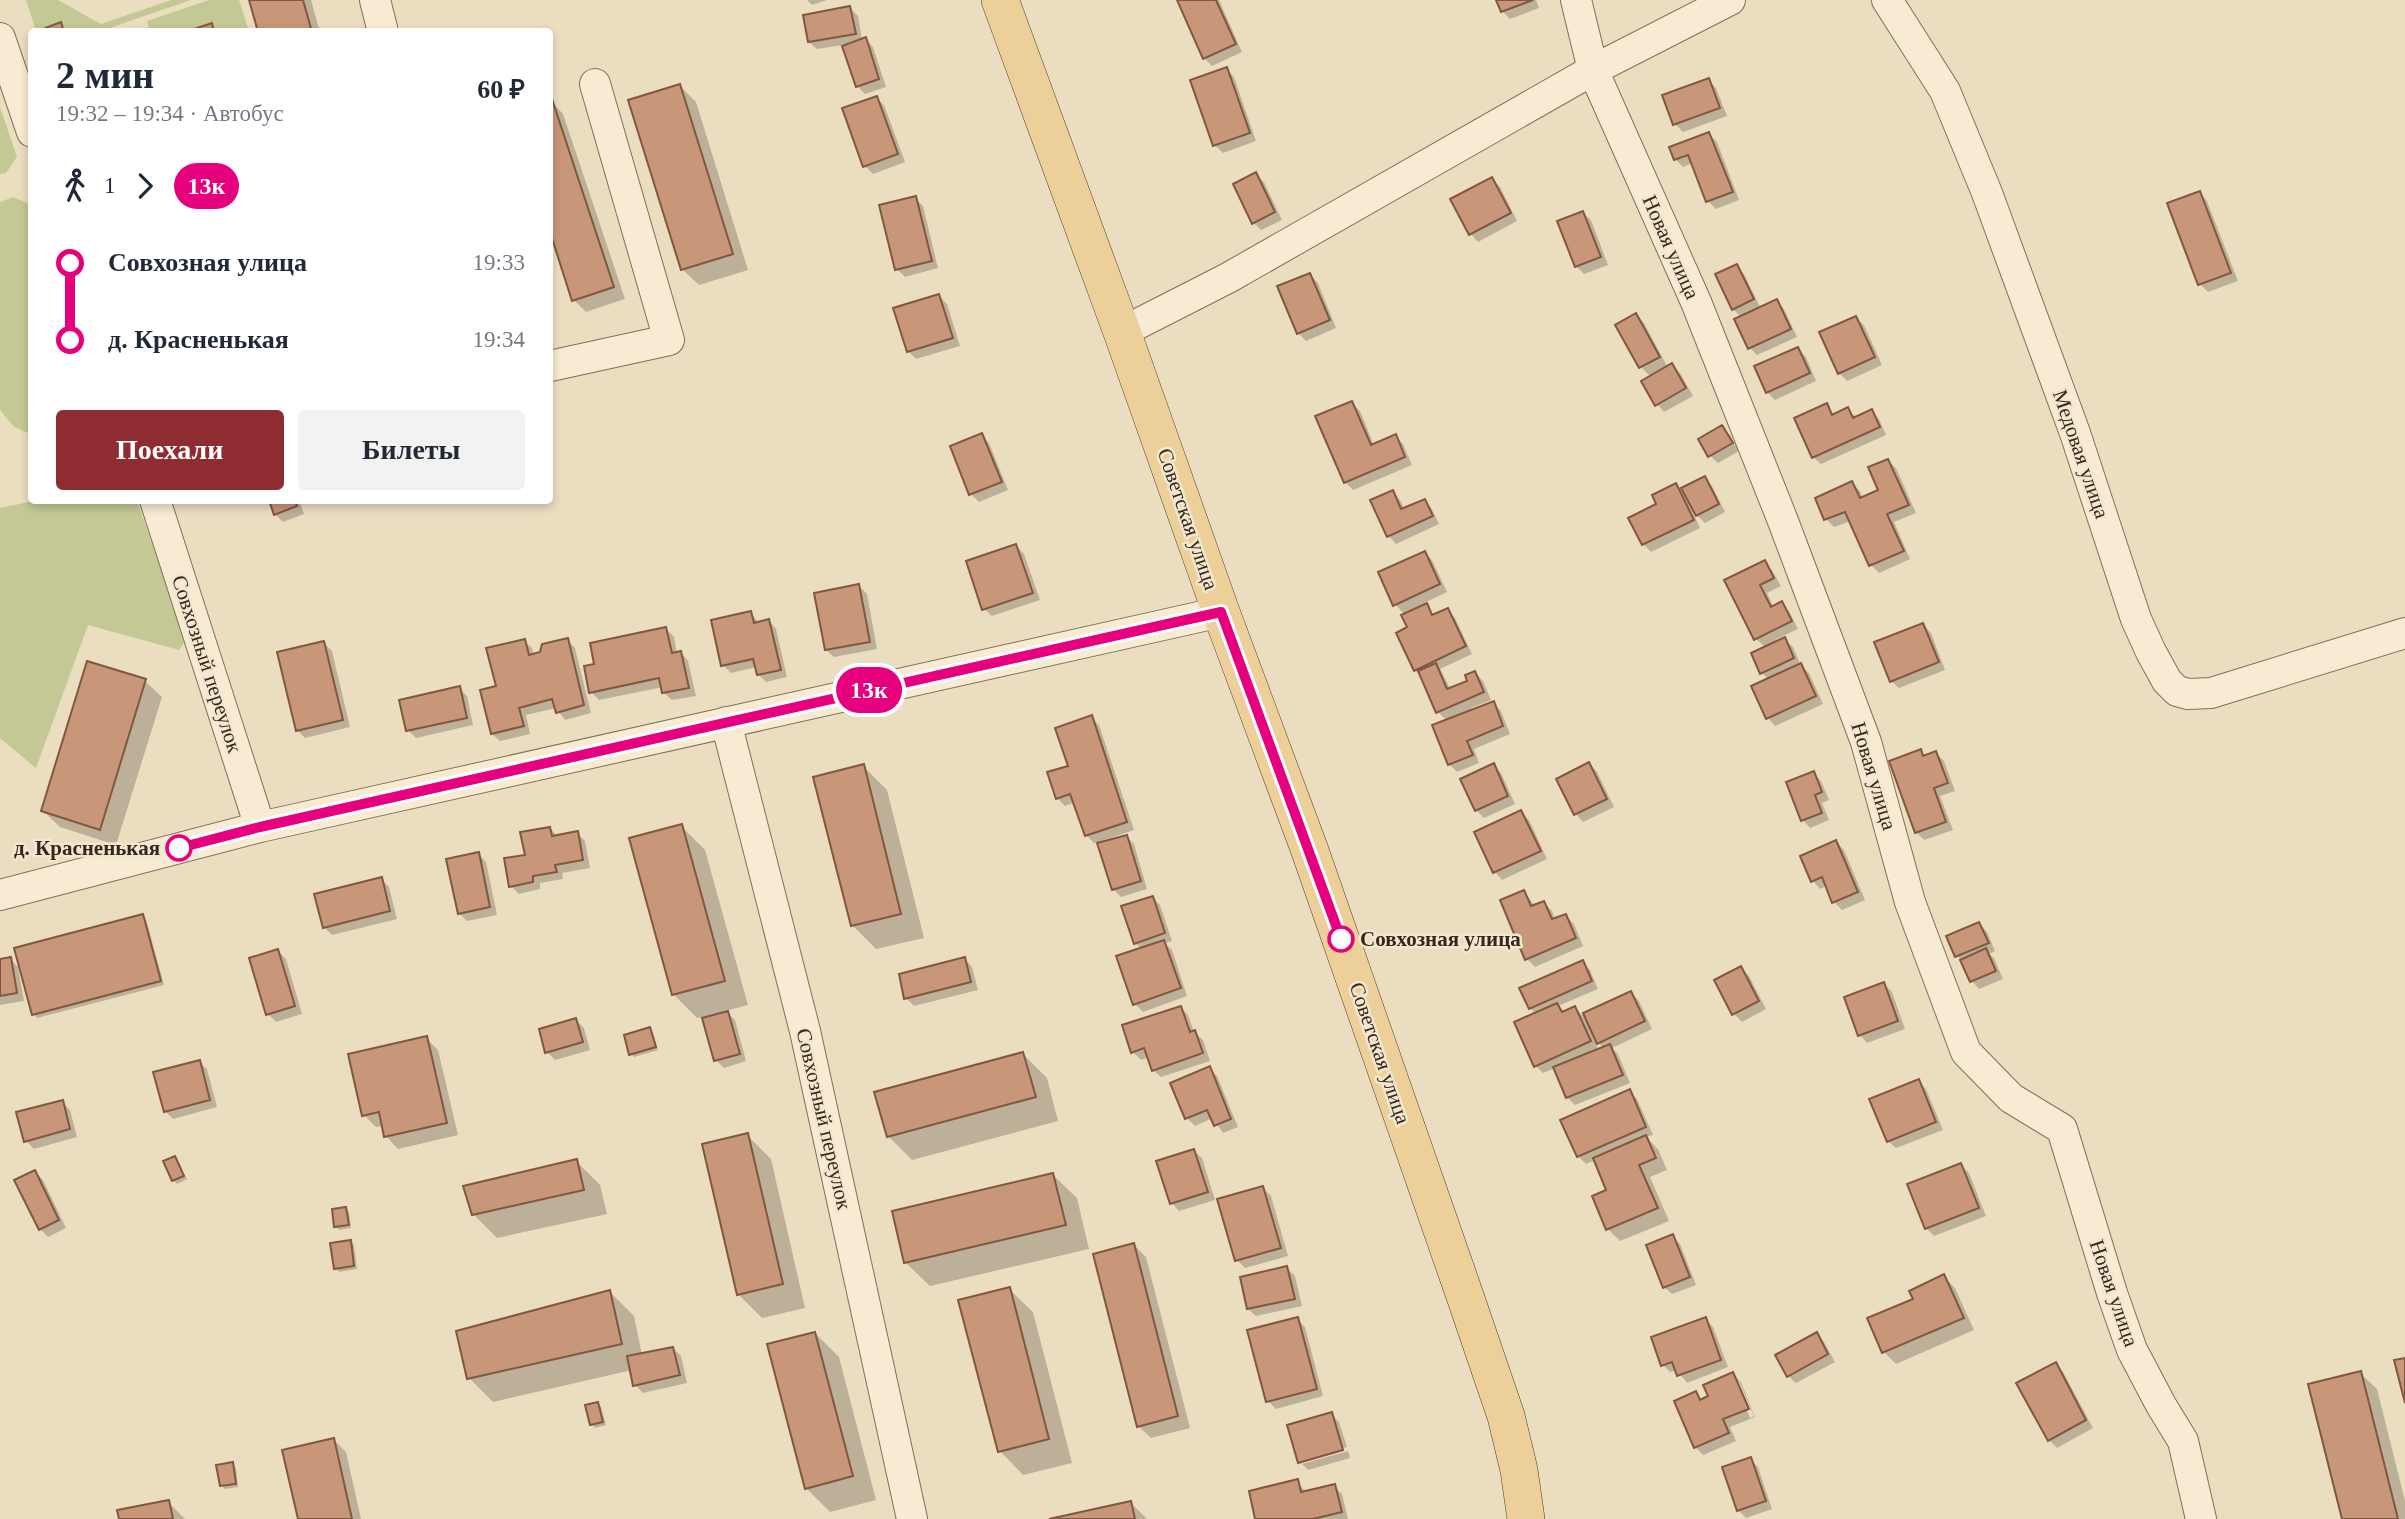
<!DOCTYPE html>
<html lang="ru">
<meta charset="utf-8">
<style>
:root{--surface:#fff;--page:#f2f2f3;--text:#1f2937;--muted:#747a83;--accent:#8f2c31}
body{margin:0;font-family:"Times New Roman",serif;background:var(--page);color:var(--text);height:100vh;display:flex;flex-direction:column;font-size:26px;white-space:nowrap}
*{box-sizing:border-box;margin:0}
p{font-size:23px;color:var(--muted)}
.icon{flex:none;width:38px;height:38px;fill:none;stroke:currentColor;stroke-width:2;stroke-linecap:round;stroke-linejoin:round}
.map{position:relative;flex:1;overflow:hidden}
.details{position:absolute;left:28px;top:28px;width:525px;height:476px;display:flex;flex-direction:column;background:var(--surface);border-radius:7px;box-shadow:0 4px 10px #0003}
.details>*{flex:none}
.badge{padding:0 14px;border-radius:23px;font-size:24px;line-height:46px}
.map>.badge{position:absolute;translate:-50% -50%;box-shadow:0 0 0 4px #fff}
.legs{display:flex;align-items:center;gap:10px;height:77px;padding:0 28px;font-size:23px}
.legs p{margin-inline-start:auto}
.overview{display:flex;align-items:center;justify-content:space-between;height:119px;padding:0 28px}
h1{font-size:38px;font-weight:700;line-height:52px}
.cta{display:flex;gap:14px;margin-top:auto;padding:14px 28px}
.cta a{flex:1;height:80px;border-radius:7px;background:var(--accent);color:#fff;font-size:28px;font-weight:700;line-height:80px;text-align:center}
.cta a+a{background:var(--page);color:var(--text)}
ul{padding:0 28px;list-style:none}
li{display:flex;align-items:center;gap:24px;height:77px;font-size:26px}
li i{display:grid;place-items:center;width:10px;height:100%;margin:0 9px;background:currentColor}
li i::after{content:'';width:18px;height:18px;margin:-9px;border:5px solid;border-radius:50%;background:var(--surface)}
li p{margin-inline-start:auto}
li:first-child i{background:linear-gradient(#0000 50%,currentColor 0)}
li:last-child i{background:linear-gradient(currentColor 50%,#0000 0)}
.map>svg:first-child{display:block}
.green{fill:#c4c895}
.shadow{fill:#0003;fill-rule:evenodd}
.building{fill:#c89678;stroke:#815740;stroke-width:2}
.lines{fill:none;stroke-linecap:round;stroke-linejoin:round}
.minor-casing{stroke:#836e59;stroke-width:32}
.major-casing{stroke:#513d2d;stroke-width:38}
.minor{stroke:#f7ebd3;stroke-width:30}
.major{stroke:#edd099;stroke-width:37}
.line-1-casing{stroke:#fff;stroke-width:16}
.line-1{stroke:#e6007e;stroke-width:10}
.stop-1-dot{fill:#fff;stroke:#e6007e;stroke-width:3.5}
.labels{text-anchor:middle;dominant-baseline:central;stroke-width:5;stroke-linejoin:round;paint-order:stroke}
.street-label{font-size:21px;fill:#34271d;stroke:#f3e7cf}
.stop-label{font-size:21px;font-weight:bold;fill:#34271d;stroke:#f3e7cf;text-anchor:end}
</style>
<div class="map">
<svg width="2405" height="1519" viewBox="0 0 2405 1519">
<rect width="100%" height="100%" fill="#ebddc0"/>
<path class="green" d="M26,0H58L101,24L171,0H191L98,32L64,31L61,22L46,28V31H36Z
M209,0H239L249,31H150L147,21Z
M0,107L17,157L6,173L0,174Z
M13,197L31,205V434L14,427L0,410V202Z
M34,501H137L186,640L179,650L88,625L36,768L0,738V508Z"/>
<path class="shadow" d="M251,0H311L320,32H260Z
M807,0H827L812,5Z
M1179,0H1219L1242,52L1212,66L1204,58Z
M1498,0H1536L1539,8L1510,19L1502,11Z
M850,8L858,16L862,40L865,39L873,47L886,87L865,94L857,86L843,45L817,49L809,42Z
M1226,69L1234,77L1256,141L1223,153L1215,145Z
M1708,80L1716,88L1727,116L1683,132L1675,124Z
M680,86L696,102L748,270L699,285L682,269Z
M876,98L884,105L905,162L873,174L865,166Z
M551,101L563,114L625,299L586,312L574,300L550,226Z
M1709,134L1717,142L1739,200L1716,209L1708,201L1693,163L1683,167L1675,159Z
M1256,175L1264,182L1282,220L1261,230L1254,223Z
M1492,179L1500,187L1517,221L1478,242L1471,234Z
M2200,193L2207,201L2238,281L2208,292L2200,284Z
M915,198L923,206L938,268L905,277L897,269Z
M1583,213L1591,220L1608,265L1584,274L1576,266Z
M1736,266L1744,274L1761,309L1777,302L1784,309L1797,337L1757,355L1750,348L1742,318L1733,309Z
M1310,275L1318,283L1336,328L1306,341L1298,333Z
M939,296L947,304L960,346L916,359L909,352Z
M1636,315L1644,323L1668,368L1672,366L1680,373L1693,396L1664,412L1657,404L1651,377L1641,367L1618,325Z
M1856,318L1864,325L1882,365L1847,381L1839,373Z
M1798,349L1806,357L1816,381L1775,400L1767,392Z
M1352,403L1360,411L1374,445L1395,436L1403,444L1412,465L1353,490L1345,482Z
M1826,405L1835,416L1848,410L1857,418L1871,411L1879,419L1886,435L1821,464L1813,457Z
M1722,427L1730,435L1739,451L1718,463L1710,456Z
M982,435L989,443L1008,490L979,502L971,494Z
M1888,461L1896,468L1916,513L1894,522L1910,559L1879,573L1871,565L1851,521L1834,527L1826,519L1817,499L1852,483L1860,491L1863,499L1880,491Z
M1704,478L1712,486L1725,512L1705,523L1692,511L1700,528L1651,552L1643,544L1631,518L1658,505L1675,485L1686,496Z
M1392,492L1400,500L1405,510L1424,501L1432,509L1439,524L1396,544L1389,536Z
M271,500H299L304,514L283,522L275,514Z
M1016,546L1024,554L1040,600L992,616L984,609Z
M1425,553L1432,560L1447,592L1424,603L1435,616L1448,610L1455,618L1472,654L1440,669L1451,690L1469,682L1475,673L1483,681L1491,700L1471,708L1472,711L1493,703L1501,711L1510,734L1474,749L1479,763L1457,772L1449,764L1447,721L1438,712L1423,678L1415,670L1410,628L1405,615L1395,604Z
M1764,562L1772,570L1781,586L1767,593L1774,608L1782,604L1789,611L1798,629L1775,640L1777,643L1785,640L1793,647L1801,666L1809,673L1823,704L1775,726L1768,718L1769,680L1762,673L1766,648L1756,639L1727,581Z
M859,586L867,594L877,649L834,657L826,650Z
M751,613L759,623L769,621L776,629L787,677L766,682L758,674L757,667L731,673L723,665Z
M1923,625L1931,633L1945,670L1899,688L1891,681Z
M666,629L674,637L677,654L681,653L688,661L696,696L672,700L664,693L663,687L599,700L591,692L596,665Z
M567,640L575,648L591,713L565,720L556,708L526,715L530,734L500,741L492,734L498,688L524,641L532,648L534,655Z
M324,643L332,651L350,727L305,738L297,730Z
M145,681L162,697L116,845L60,827L43,811Z
M459,688L467,696L473,725L416,738L408,730Z
M1091,717L1099,725L1134,830L1101,841L1102,844L1126,836L1134,844L1147,889L1121,897L1113,889L1099,842L1094,843L1086,835L1075,802L1065,806L1057,798Z
M1921,751L1926,757L1936,753L1944,761L1955,791L1940,796L1953,830L1924,840L1916,832Z
M1589,764L1597,772L1614,807L1583,822L1576,814Z
M1493,765L1501,773L1515,804L1484,818L1476,810Z
M863,766L887,790L924,938L876,949L852,925Z
M1814,773L1821,781L1829,800L1822,803L1829,820L1810,828L1803,820Z
M1521,812L1529,820L1547,859L1502,880L1495,872L1476,833Z
M681,826L705,850L748,1005L725,1011L735,1020L746,1061L724,1068L716,1060L703,1017L697,1018L673,994Z
M550,828L558,837L577,833L585,841L590,868L562,873L563,879L540,883V889L519,894L511,886L527,856Z
M1836,842L1844,850L1865,900L1842,910L1834,902L1827,886L1820,889L1813,881Z
M478,854L486,862L497,915L467,921L459,913Z
M381,879L389,887L397,919L332,935L324,927Z
M1524,892L1535,906L1544,903L1552,911L1555,920L1566,916L1574,924L1583,946L1535,967L1527,959Z
M1153,898L1160,905L1172,941L1165,943L1172,950L1187,996L1143,1012L1135,1004L1142,949L1135,943Z
M143,916L146,919L164,985L37,1018L34,1014Z
M1979,924L1987,932L1995,951L1989,954L1994,958L2003,979L1979,989L1972,981L1963,962L1957,956Z
M278,951L286,959L302,1014L276,1022L268,1014Z
M10,959L18,967L24,1001L0,1005V961Z
M965,959L972,967L978,990L914,1006L906,998Z
M1582,962L1590,970L1598,989L1558,1006L1565,1013L1575,1008L1582,1015L1631,993L1639,1001L1652,1029L1612,1048L1618,1054L1630,1083L1575,1105L1567,1097L1555,1068L1543,1073L1536,1066V1014L1530,1008ZM1593,1037L1604,1049L1599,1051Z
M1741,968L1749,976L1766,1009L1742,1022L1734,1014L1716,981Z
M1884,984L1892,992L1905,1029L1867,1043L1860,1035Z
M1181,1008L1188,1015L1194,1032L1203,1040L1210,1061L1161,1077L1153,1070L1149,1057L1141,1060L1133,1052Z
M576,1020L584,1028L590,1050L555,1060L547,1052Z
M650,1029L653,1033L658,1050L634,1057L631,1054Z
M426,1038L438,1050L458,1135L398,1149L386,1136L383,1126L376,1127L364,1115Z
M1023,1054L1047,1078L1058,1121L912,1160L888,1136Z
M199,1062L207,1069L217,1107L173,1119L165,1111Z
M1209,1068L1217,1076L1238,1127L1223,1133L1213,1118L1195,1126L1187,1118Z
M1918,1081L1926,1089L1943,1130L1896,1148L1888,1141Z
M1630,1091L1637,1099L1653,1135L1646,1137L1658,1149L1667,1170L1650,1177L1669,1221L1620,1241L1608,1229L1609,1191L1595,1160L1586,1164L1578,1156Z
M62,1102L70,1110L77,1137L34,1149L26,1141Z
M747,1135L771,1159L805,1308L762,1318L738,1294Z
M1194,1151L1202,1158L1215,1200L1179,1211L1172,1203Z
M175,1158L187,1179L177,1184L173,1180Z
M576,1161L600,1185L607,1214L497,1238L473,1214Z
M1961,1165L1969,1173L1986,1216L1934,1236L1926,1228Z
M35,1172L43,1180L66,1228L48,1237L40,1229Z
M1053,1175L1077,1198L1089,1249L930,1286L906,1263Z
M1263,1188L1271,1196L1288,1256L1245,1268L1237,1260Z
M346,1209L349,1212L351,1228L339,1230L336,1226Z
M1672,1236L1680,1244L1696,1285L1672,1294L1664,1287Z
M350,1242L354,1245L357,1269L339,1272L336,1268Z
M1134,1245L1146,1257L1190,1428L1151,1438L1138,1426Z
M1287,1268L1295,1276L1302,1306L1256,1316L1248,1309Z
M1943,1276L1955,1288L1974,1330L1896,1364L1884,1352L1915,1299Z
M1009,1289L1033,1312L1072,1463L1023,1475L1000,1451Z
M610,1292L634,1316L642,1355L673,1348L681,1356L687,1383L643,1393L635,1385L632,1370L493,1402L469,1378Z
M1297,1319L1305,1327L1323,1396L1276,1409L1268,1401Z
M1705,1319L1713,1327L1728,1367L1687,1383L1677,1370L1670,1372L1663,1365Z
M815,1333L839,1357L876,1500L830,1512L806,1488Z
M1816,1334L1824,1342L1835,1362L1796,1383L1788,1376Z
M2055,1364L2063,1372L2093,1428L2057,1448L2049,1440Z
M2360,1373L2377,1389L2405,1501V1519H2344Z
M1733,1374L1741,1382L1755,1417L1730,1427L1736,1441L1703,1455L1695,1447L1696,1393L1703,1400L1710,1397ZM1735,1381H1739L1754,1416L1750,1418Z
M598,1404L601,1407L606,1425L595,1428L592,1424Z
M1331,1414L1339,1422L1347,1447L1302,1460V1464L1348,1451L1350,1458L1308,1470L1300,1462L1289,1426Z
M334,1440L346,1452L361,1519H300Z
M1750,1459L1758,1467L1772,1509L1746,1518L1738,1510Z
M232,1464L236,1468L238,1487L225,1489L221,1485Z
M1297,1481L1306,1493L1334,1486L1342,1494L1348,1519H1257Z
M168,1502L185,1519H121Z
M1131,1503L1147,1519H1058Z"/>
<path class="building" d="M249,0H303L312,32H258Z
M1177,0H1216L1236,44L1203,59Z
M1496,0H1533L1501,12Z
M850,6L856,34L808,42L803,15Z
M61,22L64,32H46L45,28Z
M212,23L214,32H185Z
M866,37L879,79L856,87L842,46Z
M1227,67L1250,133L1213,146L1190,80Z
M1709,78L1720,108L1673,125L1662,95Z
M680,84L733,254L681,270L628,100Z
M877,96L898,154L863,167L842,108Z
M552,99L614,287L572,301L550,232V100Z
M1709,132L1733,192L1706,202L1688,155L1674,160L1669,147Z
M1256,172L1275,212L1252,224L1233,184Z
M1492,177L1511,213L1469,235L1450,199Z
M2200,191L2231,273L2198,285L2167,203Z
M916,196L932,261L895,270L879,205Z
M1583,211L1601,257L1575,267L1557,221Z
M1737,264L1754,299L1732,310L1715,274Z
M1310,273L1330,320L1297,334L1277,286Z
M939,294L953,338L907,352L893,308Z
M1777,299L1791,329L1748,349L1734,319Z
M1636,313L1660,357L1639,368L1615,325Z
M1856,316L1875,357L1838,374L1819,332Z
M1798,347L1810,373L1766,393L1754,366Z
M1672,363L1686,388L1655,406L1641,381Z
M1352,401L1371,445L1396,434L1405,457L1344,483L1315,416Z
M1827,403L1832,415L1848,407L1853,418L1872,409L1880,427L1812,458L1794,418Z
M1722,425L1733,443L1708,457L1698,439Z
M982,433L1002,482L969,495L950,446Z
M1888,459L1909,505L1887,514L1904,551L1869,566L1845,512L1824,520L1815,498L1852,481L1860,498L1878,490L1868,467Z
M1705,476L1719,504L1696,516L1681,488Z
M1676,483L1694,520L1642,545L1628,518L1656,504L1652,495Z
M1393,490L1401,509L1425,499L1433,516L1387,537L1370,500Z
M269,500H295L297,506L274,515Z
M1016,544L1033,593L982,610L966,561Z
M1425,551L1440,584L1393,606L1378,572Z
M1765,560L1774,578L1760,585L1771,607L1782,601L1792,621L1754,640L1724,580Z
M859,584L870,642L825,650L814,593Z
M1427,603L1432,615L1448,608L1466,646L1414,671L1396,633L1407,627L1401,615Z
M751,611L754,623L769,619L781,670L757,675L753,659L721,666L711,620Z
M1923,623L1939,662L1890,682L1874,642Z
M666,627L672,653L681,651L689,688L662,693L659,678L589,693L584,666L594,664L590,643Z
M1785,637L1794,658L1760,674L1751,653Z
M568,638L584,705L556,713L552,699L519,708L524,726L491,734L480,690L496,686L486,648L525,639L529,655L540,652L542,644Z
M324,641L343,720L296,731L277,652Z
M87,661L146,679L100,830L41,811Z
M1436,663L1447,689L1467,681L1465,675L1475,671L1484,692L1436,713L1418,671Z
M1801,663L1816,696L1766,719L1751,686Z
M460,686L467,718L406,731L399,700Z
M1494,701L1503,726L1467,741L1473,755L1448,765L1432,725Z
M1092,715L1127,822L1085,836L1070,794L1056,799L1047,772L1068,766L1055,728Z
M1921,749L1923,756L1936,751L1948,783L1934,788L1946,822L1915,833L1889,761Z
M1589,762L1607,799L1574,815L1556,779Z
M1494,763L1508,796L1475,811L1460,779Z
M864,764L901,914L851,926L813,777Z
M1814,771L1822,792L1815,795L1822,813L1801,821L1786,782Z
M1521,810L1541,851L1493,873L1474,832Z
M682,824L725,981L672,995L629,838Z
M550,827L552,836L578,831L583,860L555,865L557,872L533,876V882L509,887L504,858L525,855L520,832Z
M1127,835L1141,881L1112,890L1097,843Z
M1836,840L1858,892L1832,903L1822,877L1811,882L1800,856Z
M479,852L490,907L458,914L446,859Z
M382,877L390,911L323,928L314,894Z
M1524,890L1531,906L1544,901L1552,919L1566,914L1576,938L1525,960L1500,900Z
M1153,896L1165,933L1134,944L1121,906Z
M143,914L161,981L32,1015L14,948Z
M1979,922L1989,943L1955,957L1946,936Z
M1164,940L1181,988L1133,1005L1116,956Z
M1986,948L1996,971L1970,982L1960,960Z
M278,949L295,1006L266,1015L249,958Z
M11,957L17,993L0,996V959Z
M965,957L971,982L904,999L899,974Z
M1583,960L1592,981L1529,1009L1519,988Z
M1741,966L1759,1001L1732,1015L1714,980Z
M1884,982L1898,1021L1858,1036L1844,997Z
M1631,991L1645,1021L1597,1044L1583,1013Z
M1557,1003L1562,1012L1575,1006L1591,1041L1534,1067L1514,1022Z
M1181,1006L1190,1032L1195,1030L1203,1053L1152,1071L1144,1048L1131,1053L1122,1025Z
M728,1011L740,1054L714,1061L702,1018Z
M576,1018L583,1042L545,1053L539,1029Z
M650,1027L656,1047L629,1055L624,1035Z
M427,1036L447,1123L384,1137L379,1112L362,1116L348,1054Z
M1610,1044L1623,1075L1566,1098L1553,1067Z
M1023,1052L1036,1097L887,1137L874,1092Z
M200,1060L210,1100L164,1112L153,1072Z
M1210,1066L1231,1119L1214,1126L1207,1110L1185,1119L1170,1083Z
M1919,1079L1936,1122L1887,1142L1869,1099Z
M1630,1089L1646,1127L1577,1157L1560,1120Z
M63,1100L70,1129L24,1142L16,1112Z
M748,1133L783,1284L737,1295L702,1144Z
M1646,1135L1656,1158L1639,1165L1658,1208L1606,1230L1592,1196L1606,1190L1593,1158Z
M1194,1149L1208,1192L1170,1204L1156,1161Z
M175,1156L184,1176L172,1181L163,1161Z
M577,1159L584,1190L472,1215L463,1186Z
M1961,1163L1979,1208L1925,1229L1907,1184Z
M35,1170L59,1220L39,1230L14,1180Z
M1053,1173L1066,1225L904,1263L892,1211Z
M1263,1186L1281,1248L1235,1261L1217,1199Z
M346,1207L349,1225L334,1227L332,1209Z
M1673,1234L1690,1277L1663,1288L1646,1245Z
M351,1240L354,1266L334,1269L330,1243Z
M1134,1243L1178,1416L1137,1427L1093,1254Z
M1287,1266L1295,1299L1247,1309L1240,1277Z
M1944,1274L1964,1318L1882,1353L1867,1318L1913,1299L1909,1291Z
M1010,1287L1049,1439L998,1452L958,1300Z
M610,1290L622,1344L467,1379L456,1331Z
M1298,1317L1317,1389L1266,1402L1247,1330Z
M1706,1317L1721,1360L1677,1376L1672,1362L1661,1366L1651,1337Z
M815,1332L853,1476L805,1489L767,1344Z
M1817,1332L1828,1354L1787,1377L1775,1355Z
M673,1347L680,1375L633,1386L627,1356Z
M2405,1358V1403L2394,1360Z
M2056,1362L2086,1420L2048,1441L2016,1383Z
M2361,1371L2398,1519H2342L2308,1384Z
M1733,1372L1749,1409L1723,1419L1729,1433L1694,1448L1674,1401L1696,1391L1700,1400L1708,1396L1703,1385Z
M598,1402L603,1422L590,1425L585,1405Z
M1332,1412L1343,1450L1298,1463L1287,1425Z
M334,1438L352,1519H298L282,1450Z
M1751,1457L1766,1501L1737,1511L1722,1467Z
M233,1462L236,1484L220,1486L216,1465Z
M1298,1479L1301,1492L1335,1484L1342,1512L1313,1519H1255L1249,1491Z
M169,1500L173,1519H119L117,1510Z
M1131,1501L1135,1519H1049Z"/>
<g class="lines">
<g class="minor-casing">
<path id="minor" d="M375,0L383,32
M1576,0L1593,70L1696,302L1783,521L1866,742L1910,902L1966,1052L2011,1098L2062,1129L2112,1293L2132,1350L2161,1405L2183,1441L2201,1519
M1887,0L1945,91L1987,193L2075,433L2136,619L2151,652L2167,681L2177,691L2188,694L2211,693L2405,633
M0,38L32,132
M1122,332L1228,278L1593,70L1730,0
M550,366L669,340L595,84
M155,500L260,827
M726,722L805,1031L912,1519
M0,895L260,827L1221,612"/>
</g>
<g class="major-casing">
<path id="major" d="M1000,0L1122,332L1221,612L1310,851L1465,1296L1506,1416L1519,1470L1526,1519"/>
</g>
<use href="#minor" class="minor"/>
<use href="#major" class="major"/>
</g>
<g class="lines">
<g class="line-1-casing">
<path id="line-1" d="M179,848L260,827L1221,612L1341,939"/>
</g>
<use href="#line-1" class="line-1"/>
</g>
<g class="stop-1-dot">
<circle cx="179" cy="848" r="12"/>
<circle cx="1341" cy="939" r="12"/>
</g>
<g class="labels">
<g class="street-label">
<text transform="translate(1671 247) rotate(66)">Новая улица</text>
<text transform="translate(2081 454) rotate(71)">Медовая улица</text>
<text transform="translate(1188 519) rotate(71)">Советская улица</text>
<text transform="translate(207 664) rotate(72)">Совхозный переулок</text>
<text transform="translate(1874 776) rotate(73)">Новая улица</text>
<text transform="translate(1380 1053) rotate(71)">Советская улица</text>
<text transform="translate(824 1119) rotate(77)">Совхозный переулок</text>
<text transform="translate(2114 1293) rotate(71)">Новая улица</text>
</g>
<g class="stop-label">
<text x="160" y="848">д. Красненькая</text>
<text x="1360" y="939" text-anchor="start">Совхозная улица</text>
</g>
</g>
</svg>
<b class="badge" style="left:869px;top:690px;background:#e6007e;color:#fff">13к</b>
<section class="details">
<div class="overview"><div><h1>2 мин</h1><p>19:32 – 19:34 · Автобус</p></div><b>60 ₽</b></div>
<div class="legs"><svg class="icon" aria-label="walk" viewBox="0 0 24 24"><circle cx="13" cy="4" r="2"/><path d="M13 8l-2 6 4 7M11 14l-3 7M7 12l3-4h3l4 4"/></svg>1<svg class="icon" aria-label="forward" viewBox="0 0 24 24"><path d="M9 5l7 7-7 7"/></svg><b class="badge" style="background:#e6007e;color:#fff">13к</b></div>
<ul>
<li><i style="color:#e6007e"></i><b>Совхозная улица</b><p>19:33</p></li>
<li><i style="color:#e6007e"></i><b>д. Красненькая</b><p>19:34</p></li>
</ul>
<div class="cta"><a>Поехали</a><a>Билеты</a></div>
</section>
</div>
